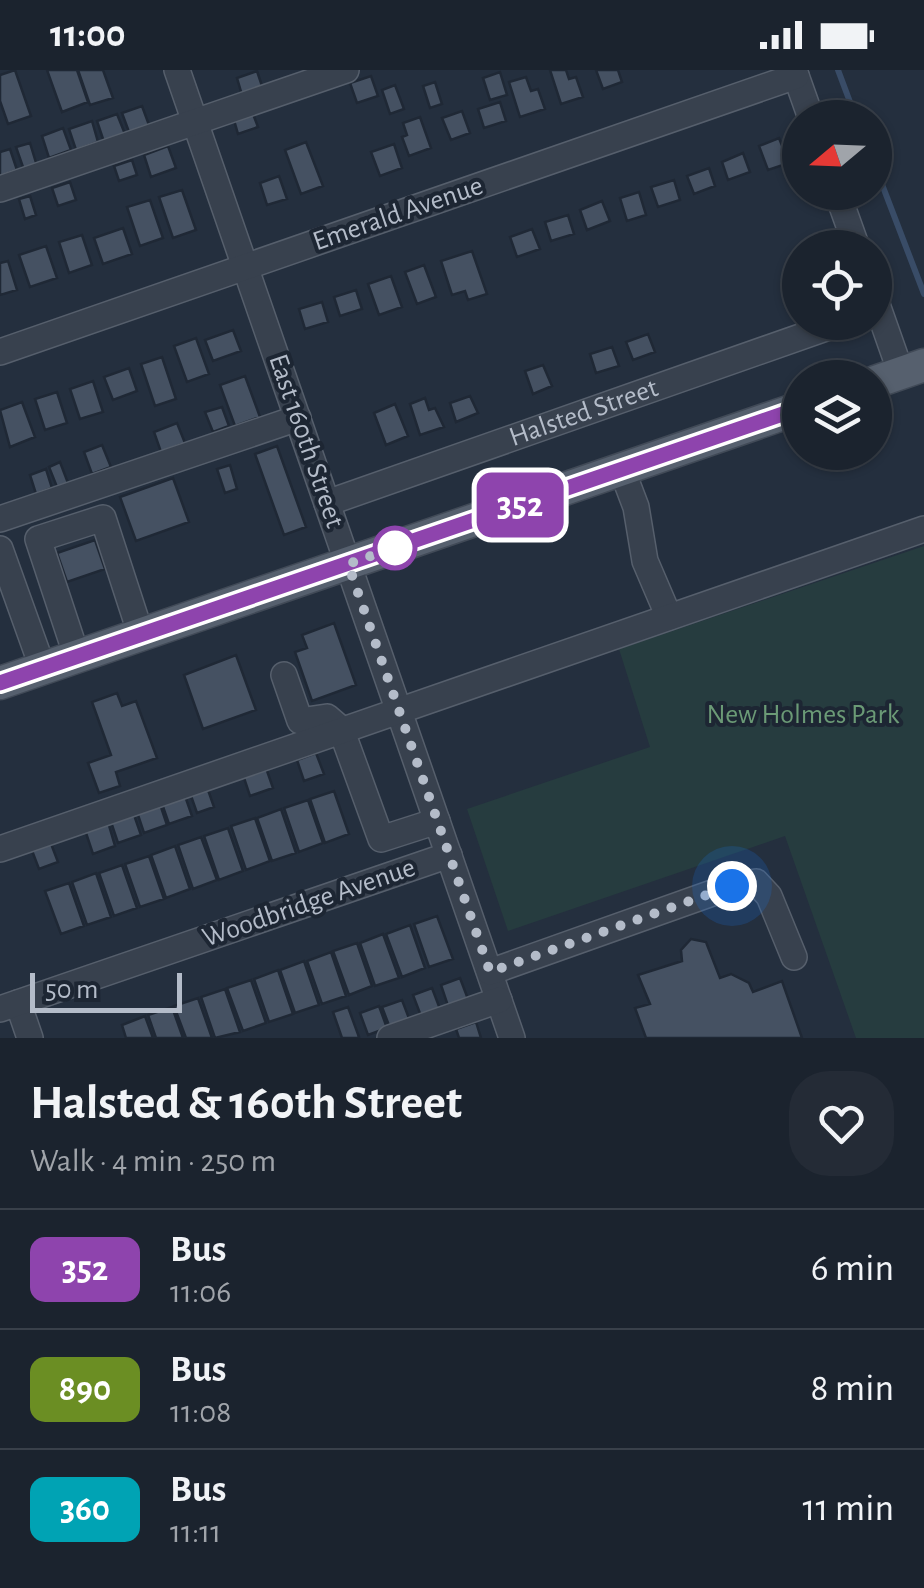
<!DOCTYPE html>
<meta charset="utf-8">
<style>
:root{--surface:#1b232e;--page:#242b36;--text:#f1f3f6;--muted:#a0a4aa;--line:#39404a}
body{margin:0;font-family:"Alegreya Sans",sans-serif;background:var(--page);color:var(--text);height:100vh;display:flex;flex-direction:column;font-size:38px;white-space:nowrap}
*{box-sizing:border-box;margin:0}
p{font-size:32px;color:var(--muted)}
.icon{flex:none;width:55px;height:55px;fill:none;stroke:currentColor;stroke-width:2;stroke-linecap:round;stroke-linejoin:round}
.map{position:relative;height:968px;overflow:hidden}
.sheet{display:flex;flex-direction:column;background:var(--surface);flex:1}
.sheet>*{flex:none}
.badge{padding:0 20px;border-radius:15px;font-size:35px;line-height:65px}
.needle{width:65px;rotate:251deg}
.tools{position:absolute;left:782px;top:30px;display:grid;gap:20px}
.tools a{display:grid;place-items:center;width:110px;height:110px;border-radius:50%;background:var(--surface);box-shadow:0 2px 8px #0004,0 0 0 2px var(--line);font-size:50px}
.scale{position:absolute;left:30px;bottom:25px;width:152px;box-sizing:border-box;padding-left:10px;border:5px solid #b4bcc9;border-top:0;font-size:28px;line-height:35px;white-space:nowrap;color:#b4bcc9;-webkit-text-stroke:8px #1d2633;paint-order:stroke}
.you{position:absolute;width:50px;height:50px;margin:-25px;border:8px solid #fff;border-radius:50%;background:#1a73e8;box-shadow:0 0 0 15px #1a73e833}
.map>.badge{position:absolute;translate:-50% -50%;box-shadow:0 0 0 5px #fff}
.round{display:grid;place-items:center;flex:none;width:105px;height:105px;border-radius:40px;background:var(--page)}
.summary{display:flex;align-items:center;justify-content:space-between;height:170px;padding:0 30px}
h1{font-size:48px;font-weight:700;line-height:75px}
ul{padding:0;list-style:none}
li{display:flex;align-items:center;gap:30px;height:120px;padding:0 30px;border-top:2px solid var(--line)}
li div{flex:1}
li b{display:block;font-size:38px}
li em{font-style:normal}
li .badge{min-width:110px;font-weight:700;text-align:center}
.status{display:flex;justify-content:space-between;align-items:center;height:70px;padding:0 50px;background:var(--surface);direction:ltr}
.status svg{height:28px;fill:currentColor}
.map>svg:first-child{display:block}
.green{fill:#263c3f}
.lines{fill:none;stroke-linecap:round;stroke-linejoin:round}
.stream{stroke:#394c67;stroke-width:6}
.building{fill:#455162;stroke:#1f2835;stroke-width:2.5}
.minor-casing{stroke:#565f6c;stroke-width:28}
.major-casing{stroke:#414a57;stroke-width:35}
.minor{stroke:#38414e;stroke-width:25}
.major{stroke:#56606e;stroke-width:32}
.line-casing{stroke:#fff;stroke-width:22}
.line{stroke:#8e44ad;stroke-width:15}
.walk{stroke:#b4bcc9;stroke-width:10;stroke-dasharray:0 18}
.stop-dot{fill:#fff;stroke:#8e44ad;stroke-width:5}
.labels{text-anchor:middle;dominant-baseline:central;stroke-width:8;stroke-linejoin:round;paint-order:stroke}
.street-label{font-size:28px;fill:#b4bcc9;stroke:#1d2633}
.park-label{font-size:28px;fill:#6b9a76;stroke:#1d2633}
</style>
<div class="status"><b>11:00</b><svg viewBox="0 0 49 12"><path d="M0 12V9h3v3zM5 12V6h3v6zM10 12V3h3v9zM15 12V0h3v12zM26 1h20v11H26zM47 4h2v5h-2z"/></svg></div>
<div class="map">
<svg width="924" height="968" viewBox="0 0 924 968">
<rect width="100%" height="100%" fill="#242f3e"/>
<path class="green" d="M924,476V968H856L785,766L508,861L467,739L650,677L619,579Z"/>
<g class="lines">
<path class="stream" d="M838,0L856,48
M875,96L924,224"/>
</g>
<path class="building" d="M15,0L31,46L8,54L0,31V5Z
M47,0H77L88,32L62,42Z
M78,0H103L113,28L90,35Z
M550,0H566L569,9L576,7L583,27L561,34Z
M596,0H618L622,12L603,19Z
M257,1L263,19L242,25L237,8Z
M500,2L507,25L490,30L483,8Z
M371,6L378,26L357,33L350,13Z
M526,7L531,21L538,19L545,39L520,47L509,12Z
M435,12L442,34L430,38L423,16Z
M395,15L404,39L390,44L382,20Z
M500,32L506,51L484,58L478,39Z
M142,36L149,55L129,62L122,43Z
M462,41L470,63L451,70L442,48Z
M117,44L125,64L104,72L97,51Z
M253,44L258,57L238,64L234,50Z
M420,47L431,78L409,86L402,67L407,65L403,53Z
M92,51L98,72L76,80L69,59Z
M63,58L71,80L49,88L42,66Z
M779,68L789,93L768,100L759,76Z
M306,72L323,116L301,124L285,80Z
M30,73L37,96L24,100L16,77Z
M394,74L402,98L380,106L371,82Z
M168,76L176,98L151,107L144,85Z
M10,79L17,100L0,106V82Z
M743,83L750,102L728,110L722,92Z
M132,90L137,105L119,111L114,96Z
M709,98L715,116L694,124L687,106Z
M279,106L287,129L267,135L260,113Z
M674,110L680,130L658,137L651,117Z
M70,112L76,130L58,136L52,118Z
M182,120L196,160L173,168L159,127Z
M639,122L646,145L627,151L620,128Z
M30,126L36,145L25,149L19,129Z
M150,130L163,168L140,176L127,137Z
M602,131L610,151L587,160L580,140Z
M568,145L574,164L551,171L545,152Z
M123,158L132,184L103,194L94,168Z
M532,159L540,179L517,187L510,167Z
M82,165L92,195L69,203L59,172Z
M46,176L57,208L30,217L19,185Z
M472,181L487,224L468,230L465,221L452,225L441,191Z
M8,191L17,220L0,225V193Z
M424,195L436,227L417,234L405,202Z
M391,206L402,237L379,245L368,214Z
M356,220L362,239L340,246L334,227Z
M322,232L328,252L305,259L299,239Z
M233,260L241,281L213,291L205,270Z
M648,264L655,282L633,290L626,272Z
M196,268L209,304L187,312L174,276Z
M612,277L619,296L596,303L590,284Z
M162,287L176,329L155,336L141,294Z
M543,295L552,316L533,324L525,301Z
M129,298L137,321L113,330L104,307Z
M245,306L260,347L235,356L220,315Z
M93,311L103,342L80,349L70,319Z
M57,322L67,353L45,360L35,329Z
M470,326L478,343L456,352L450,333Z
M425,328L429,340L435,338L444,357L420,365L410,334Z
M22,332L35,367L10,377L0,340Z
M395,334L408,366L386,375L374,343Z
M222,337L229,356L213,362L205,342Z
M177,353L185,373L161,382L154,362Z
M102,375L111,397L92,404L84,382Z
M277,376L306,457L284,465L255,384Z
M60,392L68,413L57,417L49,397Z
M230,395L237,419L225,423L217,399Z
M46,399L52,418L36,424L30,405Z
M173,408L189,452L136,471L120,427Z
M95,470L105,499L67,512L57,483Z
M334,553L356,615L312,631L295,582L307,578L302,565Z
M236,585L256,640L203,659L184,605Z
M117,623L122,636L136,631L157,688L116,702L120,716L99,723L88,693L111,685L92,632Z
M316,683L324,704L304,711L297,690Z
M265,695L273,718L250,726L242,702Z
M207,717L214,737L197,743L190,723Z
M334,721L349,764L325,773L310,729Z
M184,723L192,746L169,754L161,731Z
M308,730L323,773L299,782L284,738Z
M159,731L167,755L144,763L136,739Z
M281,739L296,783L272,791L257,748Z
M133,742L141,765L118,773L110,749Z
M255,748L270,791L246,800L231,756Z
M108,752L115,776L93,784L85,760Z
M228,758L243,801L219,810L204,766Z
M201,767L217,810L193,819L178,775Z
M50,771L58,792L39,799L31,778Z
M175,776L190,819L166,828L151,785Z
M149,786L164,829L140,837L125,794Z
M122,795L137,838L114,846L99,803Z
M96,803L111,847L87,855L72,812Z
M69,813L84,856L61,864L45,821Z
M437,846L453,889L429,897L414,854Z
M410,855L425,898L402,907L386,864Z
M383,864L399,908L375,916L360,873Z
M691,869L706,872L720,908L731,904L749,913L753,922L782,911L802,968H646L635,938L650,934L638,905L682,891L681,880Z
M357,873L372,916L349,925L333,881Z
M331,882L346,926L322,934L307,891Z
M304,891L319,935L295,943L280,900Z
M278,900L293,944L269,952L254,909Z
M460,908L468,929L448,936L441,915Z
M251,910L266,953L243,961L227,918Z
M432,918L440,939L421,946L413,925Z
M225,919L240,962L215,968L201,927Z
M198,928L212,968H186L174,936Z
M402,930L410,951L390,958L382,937Z
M379,936L387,958L368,965L360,943Z
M172,937L183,968H156L148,945Z
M348,937L359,967L357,968H342L333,942Z
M145,946L153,968H126L122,955Z
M476,952L481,968H459L456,959Z"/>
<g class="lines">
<g class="minor-casing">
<g id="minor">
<path d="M177,0L512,968"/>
<path d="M794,0L811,48"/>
<path d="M0,119L346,0"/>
<path d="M837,122L857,178"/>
<path d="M875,229L901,303"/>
<path d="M0,282L796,6"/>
<path d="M622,400L636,437L645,491L669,547"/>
<path id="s1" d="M327,433L843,252"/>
<path d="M0,449L298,348"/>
<path d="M0,479L43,599"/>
<path d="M77,587L38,469L103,448L141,565"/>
<path d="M284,605L300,651L327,647L341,659L381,769L437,751"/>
<path d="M0,779L924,459"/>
<path d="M490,902L732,816L756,812L769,826L794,887"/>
<path d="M18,933L30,968"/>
<path d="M0,939L449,785"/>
<path d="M390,968L499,930"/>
</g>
</g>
<g class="major-casing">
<path id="major" d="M875,312L924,295
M0,613L800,338"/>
</g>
<use href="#minor" class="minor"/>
<use href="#major" class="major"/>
</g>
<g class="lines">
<g class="line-casing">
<path id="line" d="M0,613L800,338"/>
</g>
<use href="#line" class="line"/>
<path class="walk" d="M395,478L408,473L348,494L490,902L732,816"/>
</g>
<circle class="stop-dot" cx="395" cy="478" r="20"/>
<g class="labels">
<g class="street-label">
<text transform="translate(398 144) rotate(-19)">Emerald Avenue</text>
<text stroke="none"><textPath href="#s1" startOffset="272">Halsted Street</textPath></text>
<text transform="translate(306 371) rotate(71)">East 160th Street</text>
<text transform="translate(309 833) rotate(-19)">Woodbridge Avenue</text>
</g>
<g class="park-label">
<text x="803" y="645">New Holmes Park</text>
</g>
</g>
</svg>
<div class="tools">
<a><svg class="needle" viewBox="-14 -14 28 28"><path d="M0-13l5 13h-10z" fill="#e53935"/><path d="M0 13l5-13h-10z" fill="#a0a4aa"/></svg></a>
<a><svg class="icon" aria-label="locate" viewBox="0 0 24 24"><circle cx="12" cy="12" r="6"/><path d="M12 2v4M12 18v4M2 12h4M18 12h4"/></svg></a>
<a><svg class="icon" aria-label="layers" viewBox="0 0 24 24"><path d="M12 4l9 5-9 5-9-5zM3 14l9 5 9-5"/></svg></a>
</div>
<div class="scale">50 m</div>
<div class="you" style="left:732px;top:816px"></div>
<b class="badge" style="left:520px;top:435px;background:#8e44ad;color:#fff">352</b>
</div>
<section class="sheet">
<div class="summary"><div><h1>Halsted &amp; 160th Street</h1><p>Walk · 4 min · 250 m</p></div><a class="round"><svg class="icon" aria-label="heart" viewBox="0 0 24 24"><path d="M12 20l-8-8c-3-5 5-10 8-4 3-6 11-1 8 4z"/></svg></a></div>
<ul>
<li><span class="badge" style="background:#8e44ad;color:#fff">352</span><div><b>Bus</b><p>11:06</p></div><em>6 min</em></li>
<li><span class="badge" style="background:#6b8e23;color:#fff">890</span><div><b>Bus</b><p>11:08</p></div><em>8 min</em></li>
<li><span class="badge" style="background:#00a3b4;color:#fff">360</span><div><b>Bus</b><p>11:11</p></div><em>11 min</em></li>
</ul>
</section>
